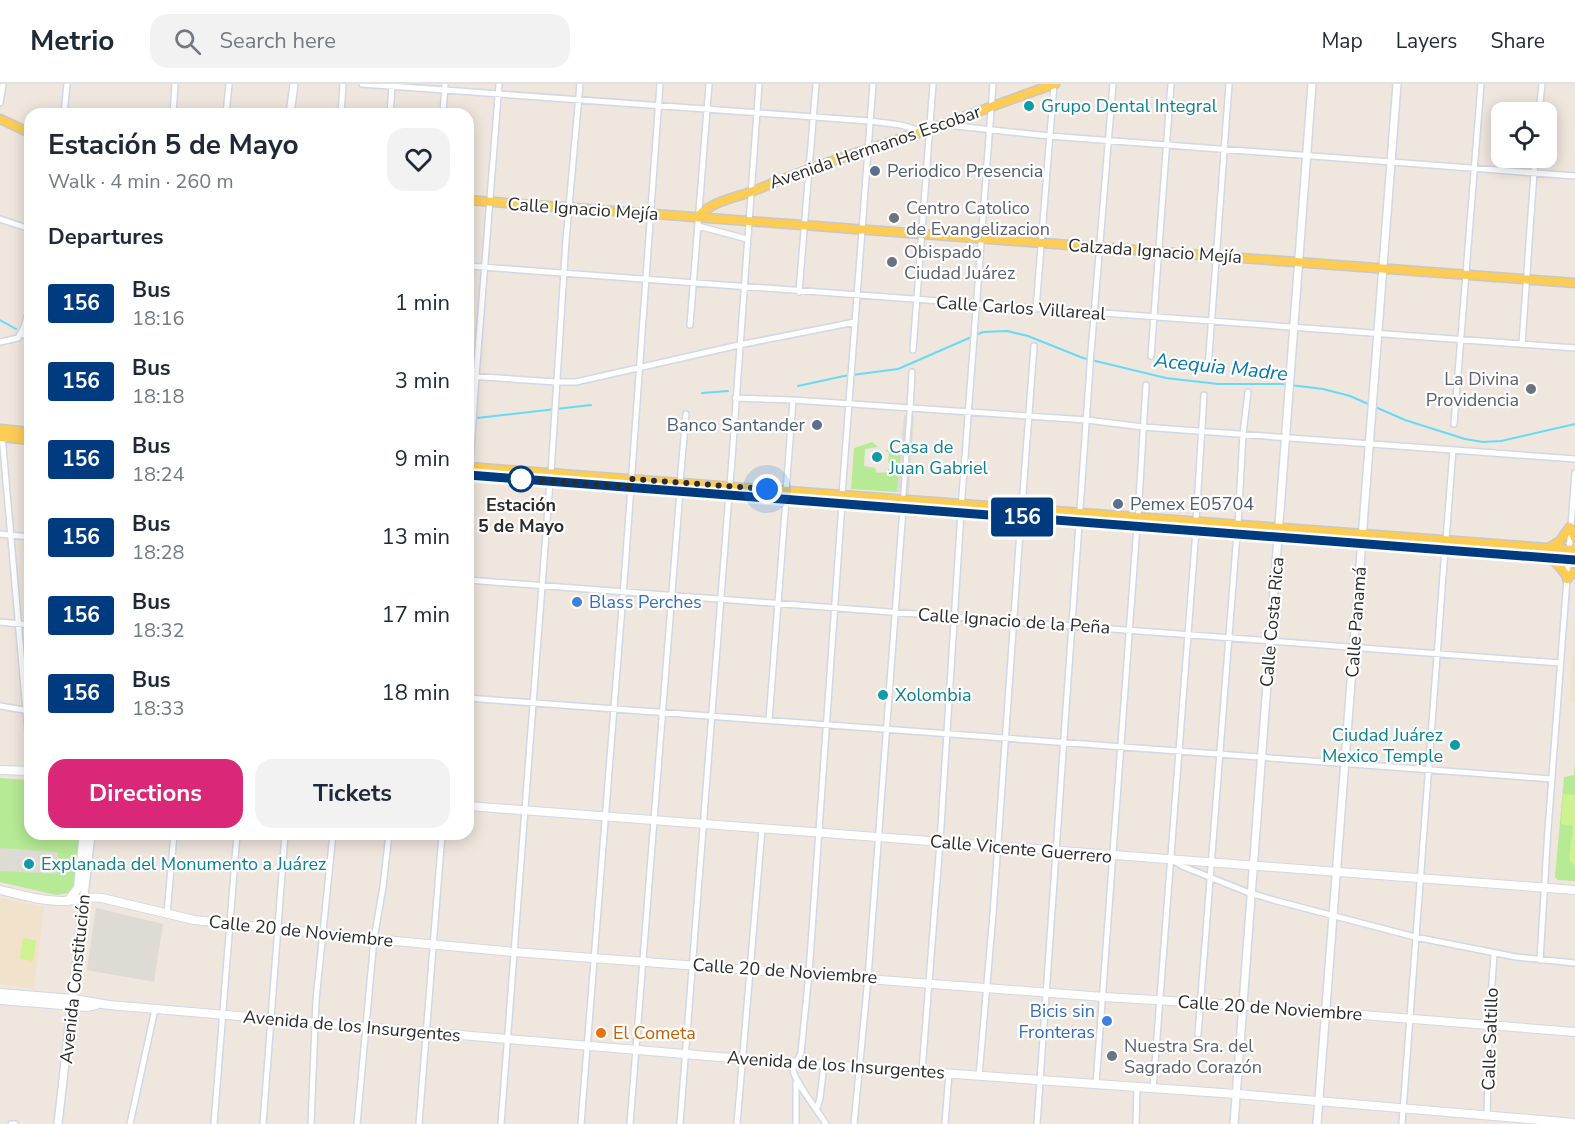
<!DOCTYPE html>
<meta charset="utf-8">
<style>
:root{--surface:#fff;--page:#f2f2f3;--text:#1f2937;--muted:#747a83;--line:#e0e1e3;--accent:#db2777}
body{margin:0;font-family:"Nunito Sans",sans-serif;background:var(--page);color:var(--text);height:100vh;display:flex;flex-direction:column;font-size:22px;white-space:nowrap}
*{box-sizing:border-box;margin:0}
p{font-size:20px;color:var(--muted)}
.icon{flex:none;width:33px;height:33px;fill:none;stroke:currentColor;stroke-width:2;stroke-linecap:round;stroke-linejoin:round}
.map{position:relative;flex:1;overflow:hidden}
.drawer{position:absolute;left:24px;top:24px;width:450px;height:732px;display:flex;flex-direction:column;background:var(--surface);border-radius:18px;box-shadow:0 3px 15px #0003}
.drawer>*{flex:none}
.badge{padding:0 12px;border-radius:4px;font-size:21px;line-height:39px}
.controls{position:absolute;left:1491px;top:18px;display:grid;gap:12px}
.controls a{display:grid;place-items:center;width:66px;height:66px;border-radius:12px;background:var(--surface);box-shadow:0 3px 15px #0003;font-size:30px}
.you{position:absolute;width:30px;height:30px;margin:-15px;border:4px solid #fff;border-radius:50%;background:#1a73e8;box-shadow:0 0 0 9px #1a73e833}
.map>.badge{position:absolute;translate:-50% -50%;box-shadow:0 0 0 3px #fff}
h2{padding:0 24px;font-size:22px;line-height:54px}
.round{display:grid;place-items:center;flex:none;width:63px;height:63px;border-radius:18px;background:var(--page)}
.headline{display:flex;align-items:center;justify-content:space-between;height:102px;padding:0 24px}
h1{font-size:28px;font-weight:700;line-height:45px}
.button{display:flex;gap:12px;margin-top:auto;padding:12px 24px}
.button a{flex:1;height:69px;border-radius:18px;background:var(--accent);color:#fff;font-size:24px;font-weight:700;line-height:69px;text-align:center}
.button a+a{background:var(--page);color:var(--text)}
ul{padding:0;list-style:none}
li{display:flex;align-items:center;gap:18px;height:78px;padding:0 24px}
li div{flex:1}
li b{display:block;font-size:22px}
li em{font-style:normal}
li .badge{min-width:66px;font-weight:700;text-align:center}
header{display:flex;align-items:center;gap:36px;box-sizing:border-box;height:84px;padding:0 30px;background:var(--surface);border-bottom:2px solid var(--line)}
header strong{font-size:28px}
nav{display:flex;gap:33px;margin-inline-start:auto;font-size:21px}
.search{width:420px;height:54px;background:var(--page);display:flex;align-items:center;gap:15px;box-sizing:border-box;padding:0 21px;border-radius:18px;color:var(--muted);font-size:22px}
.map>svg:first-child{display:block}
.education{fill:#f1e3cb}
.green{fill:#b6ea95}
.pitch{fill:#cef290}
.plaza{fill:#dedad4}
.lines{fill:none;stroke-linecap:round;stroke-linejoin:round}
.stream{stroke:#67daf9;stroke-width:2}
.pedestrian-casing{stroke:#d2d7e6;stroke-width:7}
.minor-casing{stroke:#d2d7e6;stroke-width:8}
.tertiary-casing{stroke:#d2d7e6;stroke-width:10}
.secondary-casing{stroke:#d2d7e6;stroke-width:10}
.primary-casing{stroke:#c8c8c8;stroke-width:11}
.pedestrian{stroke:#fff;stroke-width:4}
.minor{stroke:#fff;stroke-width:5}
.tertiary{stroke:#fff;stroke-width:7}
.secondary{stroke:#fff;stroke-width:8}
.primary{stroke:#fdcc54;stroke-width:8}
.line-casing{stroke:#fff;stroke-width:14}
.line{stroke:#003b80;stroke-width:9}
.walk{stroke:#2c2c2c;stroke-width:6;stroke-dasharray:0 10.8}
.culture-dot{fill:#0f9aa8;stroke:#fff;stroke-width:2}
.service-dot{fill:#5c6f8a;stroke:#fff;stroke-width:2}
.worship-dot{fill:#6b7280;stroke:#fff;stroke-width:2}
.stop-dot{fill:#fff;stroke:#003b80;stroke-width:3}
.shop-dot{fill:#3f7fe0;stroke:#fff;stroke-width:2}
.food-dot{fill:#e8710a;stroke:#fff;stroke-width:2}
.labels{text-anchor:middle;dominant-baseline:central;stroke-width:4.5;stroke-linejoin:round;paint-order:stroke}
.culture-label{font-size:18px;fill:#0d838f;stroke:#fff;text-anchor:start}
.street-label{font-size:18px;fill:#2c2c2c;stroke:#fff}
.service-label{font-size:18px;fill:#4e5e75;stroke:#fff;text-anchor:start}
.worship-label{font-size:18px;fill:#5b616d;stroke:#fff;text-anchor:start}
.stop-label{font-size:18px;font-weight:bold;fill:#2c2c2c;stroke:#fff}
.shop-label{font-size:18px;fill:#366cbe;stroke:#fff;text-anchor:start}
.food-label{font-size:18px;fill:#c56008;stroke:#fff;text-anchor:start}
.water-label{font-size:20px;font-style:italic;fill:#0179aa;stroke:#fff}
</style>
<header>
<strong>Metrio</strong>
<div class="search"><svg class="icon" aria-label="search" viewBox="0 0 24 24"><circle cx="10" cy="10" r="6"/><path d="M15 15l6 6"/></svg>Search here</div>
<nav><a>Map</a><a>Layers</a><a>Share</a></nav>
</header>
<div class="map">
<svg width="1575" height="1040" viewBox="0 0 1575 1040">
<rect width="100%" height="100%" fill="#efe6dd"/>
<path class="education" d="M1575,540V617H1569Z
M0,814L44,823L34,905L0,900Z"/>
<path class="green" d="M872,358L878,363L865,365L864,382L875,384L877,389L888,388V385H893L894,380L888,379L889,368L885,367L889,365L901,370L897,408L851,405L854,364Z
M1575,675V797L1558,796L1555,793L1564,693L1574,691Z
M0,694L30,696V750H80L75,799L69,809L56,811L0,798Z"/>
<path class="pitch" d="M1563,710L1575,711V783L1569,775L1573,742L1561,740Z
M23,854L36,856L33,877L20,875Z"/>
<path class="plaza" d="M904,331H914L909,410L897,408Z
M0,764L58,768L57,790L0,787Z
M96,824L163,840L154,898L87,886Z"/>
<g class="lines">
<path class="stream" d="M0,236L16,245
M798,302L844,292L898,285L983,248L1007,247L1028,252L1083,274L1166,294L1218,300H1282L1323,305L1350,312L1405,336L1465,355L1483,358L1501,357L1575,340
M702,309L728,307
M468,335L591,321"/>
<g class="pedestrian-casing">
<path id="pedestrian" d="M21,250L30,255
M903,415L910,324"/>
</g>
<g class="minor-casing">
<path id="minor" d="M362,0L870,37L901,41L921,47
M0,19L3,0
M1539,28L1542,0
M64,30L67,0
M173,30L175,0
M226,30L229,0
M341,30L343,0
M390,30L392,2
M443,30L445,0
M947,41L1049,52L1575,92
M0,135L30,145
M698,142L747,155
M468,182L1575,264
M799,208L816,0
M1036,225L1054,0
M690,241L709,0
M0,258L18,254L24,243L30,222
M1522,260L1535,74
M913,266L933,0
M1151,272L1171,0
M1208,285L1229,0
M468,292L556,298H576L739,261L855,238
M735,314L793,316L1087,336L1143,343L1575,375
M910,324L912,288
M1454,340L1481,0
M2,351L30,673
M551,389L566,156L580,0
M680,399L686,330
M730,402L759,0
M786,407L793,316
M842,411L873,0
M468,413L476,292L499,0
M1022,423L1034,262
M1138,432L1146,301
M1196,437L1204,311
M1238,441L1243,350L1248,308
M0,450L30,453
M1446,456L1453,366
M468,496L1560,579
M0,538L30,541
M468,614L1552,695
M0,622L30,627
M769,636L786,415
M1174,777L1182,782L1247,808L1277,817L1415,853L1516,873L1575,879
M167,830L174,750
M1540,876L1548,745L1575,389
M1198,950L1237,449
M922,987L940,758L962,412L993,0
M979,992L993,830L1021,433
M1096,1000L1137,442
M1153,1005L1196,446
M817,1024L820,1014L824,981
M1487,1031L1489,942L1494,870
M11,1040H15
M130,1040L155,925
M214,1040L237,750
M263,1040L285,750
M311,1040L316,916L333,750
M357,1040L374,855L383,803L389,750
M419,1040L442,750
M501,1040L550,397
M581,1040L625,485L660,0
M630,1040L680,407
M680,1040L729,410
M737,1040L762,745
M796,1040V999
M826,1040C818,1026 794,998 793,985L801,969L809,889L842,419
M854,1040L868,894L903,424
M945,1040L949,989
M1037,1040L1091,268L1113,0
M1136,1040L1137,1004
M1402,1040L1445,465"/>
</g>
<g class="tertiary-casing">
<path id="tertiary" d="M290,30L294,0
M58,1040L91,750
M1234,1040L1312,0
M1317,1040L1397,0"/>
</g>
<g class="secondary-casing">
<path id="secondary" d="M0,686L30,687
M468,722L1575,806
M0,806C21,811 42,817 63,817C76,817 88,812 102,814L194,836L374,855L514,868L1104,913L1238,921L1575,948
M68,817L78,804L84,750
M0,909L73,915L109,921L743,975L1236,1010L1575,1039
M0,916L87,923L96,921"/>
</g>
<g class="primary-casing">
<path id="primary" d="M0,35L30,49
M468,116L1575,199
M698,132C714,116 736,114 756,106C810,83 865,66 921,48C966,33 1010,15 1055,0
M0,345L30,348
M0,353L30,356
M468,383L1575,466
M468,391L1575,476
M1570,443L1575,454
M1550,463L1560,457L1570,443
M1549,473L1558,481L1567,492
M1567,495L1575,486"/>
</g>
<use href="#pedestrian" class="pedestrian"/>
<use href="#minor" class="minor"/>
<use href="#tertiary" class="tertiary"/>
<use href="#secondary" class="secondary"/>
<use href="#primary" class="primary"/>
</g>
<g class="lines">
<g class="line-casing">
<path id="line" d="M468,391L1575,476"/>
</g>
<use href="#line" class="line"/>
<path class="walk" d="M521,395L631,403L632,395L767,405"/>
</g>
<g class="culture-dot">
<circle cx="1029" cy="22" r="6"/>
<circle cx="877" cy="373" r="6"/>
<circle cx="883" cy="611" r="6"/>
<circle cx="1455" cy="661" r="6"/>
<circle cx="29" cy="780" r="6"/>
</g>
<g class="service-dot">
<circle cx="875" cy="87" r="6"/>
<circle cx="817" cy="341" r="6"/>
<circle cx="1118" cy="420" r="6"/>
</g>
<g class="worship-dot">
<circle cx="894" cy="134" r="6"/>
<circle cx="892" cy="178" r="6"/>
<circle cx="1531" cy="305" r="6"/>
<circle cx="1112" cy="972" r="6"/>
</g>
<circle class="stop-dot" cx="521" cy="395" r="12"/>
<g class="shop-dot">
<circle cx="577" cy="518" r="6"/>
<circle cx="1107" cy="937" r="6"/>
</g>
<circle class="food-dot" cx="601" cy="949" r="6"/>
<g class="labels">
<g class="culture-label">
<text x="1041" y="22">Grupo Dental Integral</text>
<text x="889" y="363">Casa de<tspan x="889" dy="21">Juan Gabriel</tspan></text>
<text x="895" y="611">Xolombia</text>
<text x="1443" y="651" text-anchor="end">Ciudad Juárez<tspan x="1443" dy="21">Mexico Temple</tspan></text>
<text x="41" y="780">Explanada del Monumento a Juárez</text>
</g>
<g class="street-label">
<text transform="translate(875 63) rotate(-19)">Avenida Hermanos Escobar</text>
<text transform="translate(583 125) rotate(4)">Calle Ignacio Mejía</text>
<text transform="translate(1155 167) rotate(4)">Calzada Ignacio Mejía</text>
<text transform="translate(1021 224) rotate(4)">Calle Carlos Villareal</text>
<text transform="translate(1014 537) rotate(4)">Calle Ignacio de la Peña</text>
<text transform="translate(1272 538) rotate(-85)">Calle Costa Rica</text>
<text transform="translate(1356 538) rotate(-86)">Calle Panamá</text>
<text transform="translate(1021 765) rotate(5)">Calle Vicente Guerrero</text>
<text transform="translate(301 847) rotate(6)">Calle 20 de Noviembre</text>
<text transform="translate(785 887) rotate(4)">Calle 20 de Noviembre</text>
<text transform="translate(75 895) rotate(-84)">Avenida Constitución</text>
<text transform="translate(1270 924) rotate(4)">Calle 20 de Noviembre</text>
<text transform="translate(352 942) rotate(5)">Avenida de los Insurgentes</text>
<text transform="translate(1490 955) rotate(-88)">Calle Saltillo</text>
<text transform="translate(836 981) rotate(4)">Avenida de los Insurgentes</text>
</g>
<g class="service-label">
<text x="887" y="87">Periodico Presencia</text>
<text x="805" y="341" text-anchor="end">Banco Santander</text>
<text x="1130" y="420">Pemex E05704</text>
</g>
<g class="worship-label">
<text x="906" y="124">Centro Catolico<tspan x="906" dy="21">de Evangelizacion</tspan></text>
<text x="904" y="168">Obispado<tspan x="904" dy="21">Ciudad Juárez</tspan></text>
<text x="1519" y="295" text-anchor="end">La Divina<tspan x="1519" dy="21">Providencia</tspan></text>
<text x="1124" y="962">Nuestra Sra. del<tspan x="1124" dy="21">Sagrado Corazón</tspan></text>
</g>
<g class="stop-label">
<text x="521" y="421">Estación<tspan x="521" dy="21">5 de Mayo</tspan></text>
</g>
<g class="shop-label">
<text x="589" y="518">Blass Perches</text>
<text x="1095" y="927" text-anchor="end">Bicis sin<tspan x="1095" dy="21">Fronteras</tspan></text>
</g>
<g class="food-label">
<text x="613" y="949">El Cometa</text>
</g>
<g class="water-label">
<text transform="translate(1221 283) rotate(6)">Acequia Madre</text>
</g>
</g>
</svg>
<div class="controls">
<a><svg class="icon" aria-label="locate" viewBox="0 0 24 24"><circle cx="12" cy="12" r="6"/><path d="M12 2v4M12 18v4M2 12h4M18 12h4"/></svg></a>
</div>
<div class="you" style="left:767px;top:405px"></div>
<b class="badge" style="left:1022px;top:433px;background:#003b80;color:#fff">156</b>
<section class="drawer">
<div class="headline"><div><h1>Estación 5 de Mayo</h1><p>Walk · 4 min · 260 m</p></div><a class="round"><svg class="icon" aria-label="heart" viewBox="0 0 24 24"><path d="M12 20l-8-8c-3-5 5-10 8-4 3-6 11-1 8 4z"/></svg></a></div>
<h2>Departures</h2>
<ul>
<li><span class="badge" style="background:#003b80;color:#fff">156</span><div><b>Bus</b><p>18:16</p></div><em>1 min</em></li>
<li><span class="badge" style="background:#003b80;color:#fff">156</span><div><b>Bus</b><p>18:18</p></div><em>3 min</em></li>
<li><span class="badge" style="background:#003b80;color:#fff">156</span><div><b>Bus</b><p>18:24</p></div><em>9 min</em></li>
<li><span class="badge" style="background:#003b80;color:#fff">156</span><div><b>Bus</b><p>18:28</p></div><em>13 min</em></li>
<li><span class="badge" style="background:#003b80;color:#fff">156</span><div><b>Bus</b><p>18:32</p></div><em>17 min</em></li>
<li><span class="badge" style="background:#003b80;color:#fff">156</span><div><b>Bus</b><p>18:33</p></div><em>18 min</em></li>
</ul>
<div class="button"><a>Directions</a><a>Tickets</a></div>
</section>
</div>
